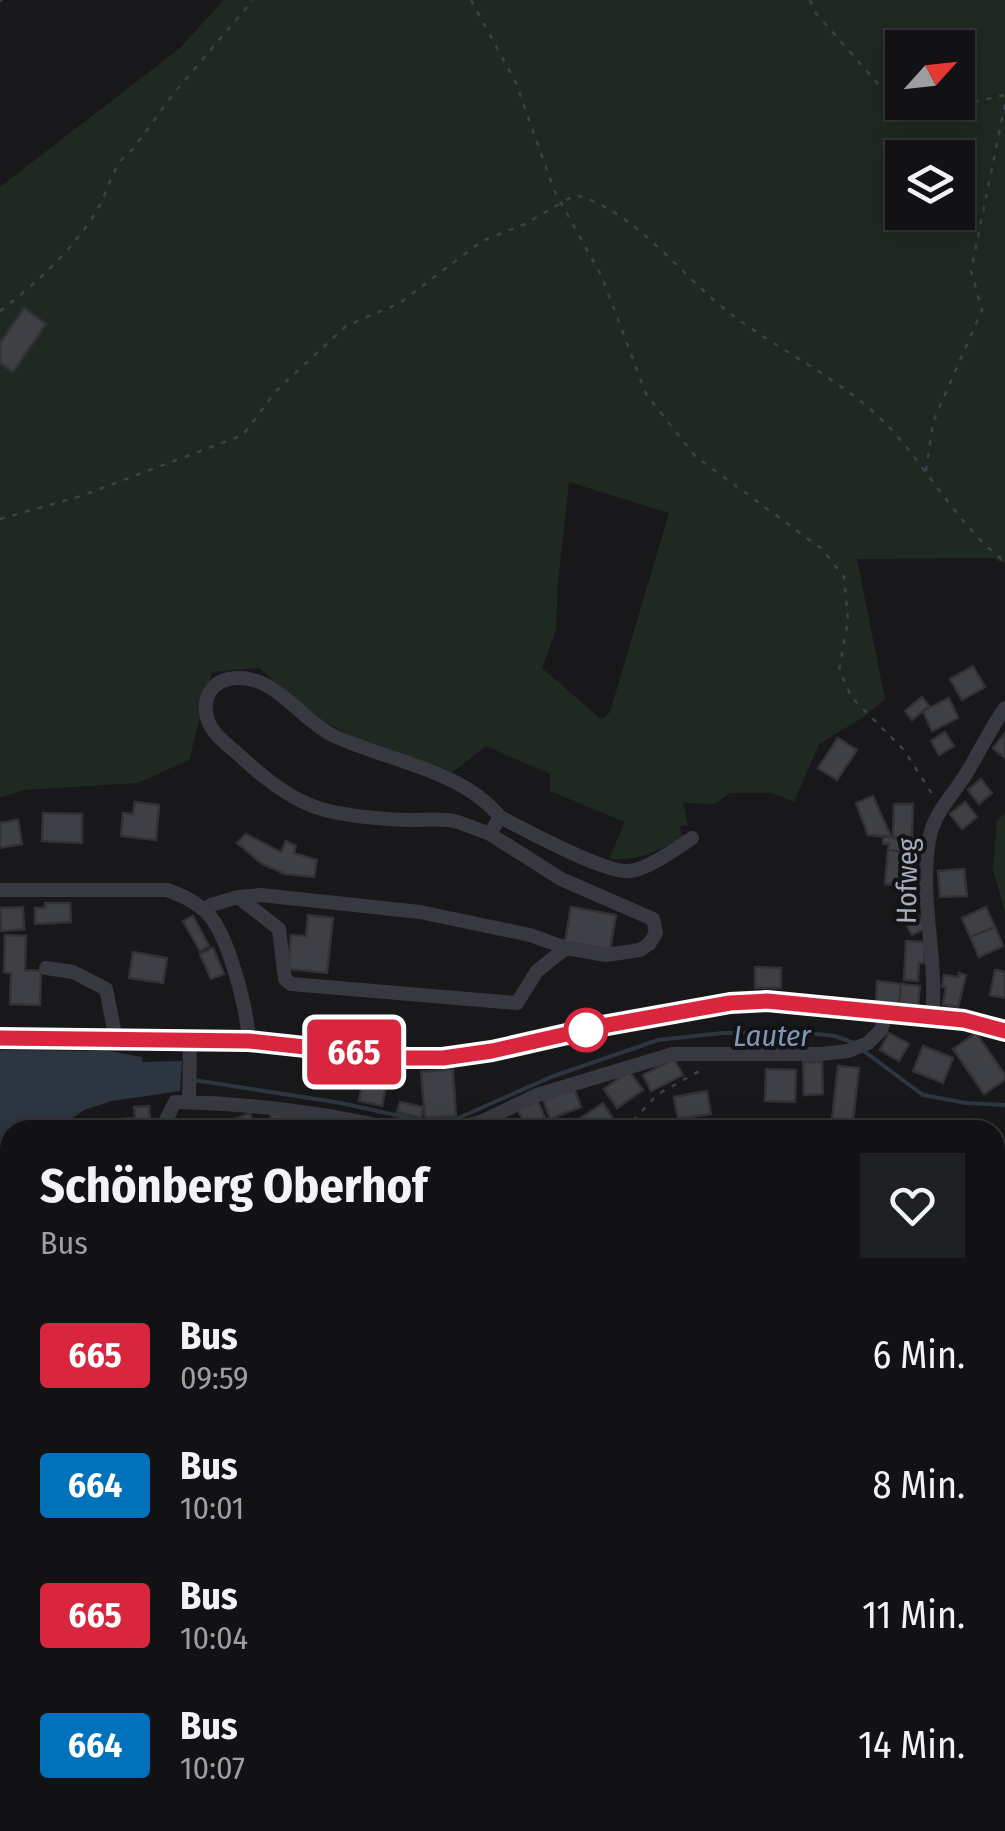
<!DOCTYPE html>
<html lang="de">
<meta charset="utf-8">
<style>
:root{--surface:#121214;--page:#1f2022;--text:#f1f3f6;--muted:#9c9ea0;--line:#313234}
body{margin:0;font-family:"Fira Sans Condensed",sans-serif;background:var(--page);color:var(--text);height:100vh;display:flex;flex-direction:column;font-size:38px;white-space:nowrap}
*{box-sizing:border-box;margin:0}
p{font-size:32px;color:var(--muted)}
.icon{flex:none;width:55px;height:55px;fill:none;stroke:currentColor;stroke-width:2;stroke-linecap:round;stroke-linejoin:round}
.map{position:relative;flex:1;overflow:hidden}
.side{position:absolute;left:0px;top:1120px;width:1005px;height:712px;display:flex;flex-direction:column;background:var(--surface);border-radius:30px 30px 0 0;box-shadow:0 5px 25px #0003,0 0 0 2px var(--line)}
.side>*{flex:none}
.badge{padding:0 20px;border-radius:8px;font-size:35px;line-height:65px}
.needle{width:65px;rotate:63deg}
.buttons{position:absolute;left:885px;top:30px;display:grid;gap:20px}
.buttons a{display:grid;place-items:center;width:90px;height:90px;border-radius:0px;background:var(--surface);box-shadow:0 5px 25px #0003,0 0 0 2px var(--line);font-size:50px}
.map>.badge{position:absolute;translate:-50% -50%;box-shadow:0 0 0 5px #fff}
.round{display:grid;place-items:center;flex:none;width:105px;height:105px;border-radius:0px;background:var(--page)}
.overview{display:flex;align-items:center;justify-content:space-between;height:170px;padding:0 40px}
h1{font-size:48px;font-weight:700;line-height:75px}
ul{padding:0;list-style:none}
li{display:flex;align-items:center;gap:30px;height:130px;padding:0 40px}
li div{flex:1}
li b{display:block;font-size:38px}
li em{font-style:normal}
li .badge{min-width:110px;font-weight:700;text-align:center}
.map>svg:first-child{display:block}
.green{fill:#1f2921;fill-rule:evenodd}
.water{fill:#2c3540}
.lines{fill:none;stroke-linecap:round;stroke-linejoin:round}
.stream{stroke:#2c3540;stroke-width:4}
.building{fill:#3f4045;stroke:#323236;stroke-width:2.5}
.path{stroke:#3e4047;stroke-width:2.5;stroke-dasharray:5 8;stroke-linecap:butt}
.minor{stroke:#383940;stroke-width:14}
.major{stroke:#54565f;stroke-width:18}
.line-casing{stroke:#fff;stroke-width:22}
.line{stroke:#d7263d;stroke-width:15}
.stop-dot{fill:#fff;stroke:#d7263d;stroke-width:5}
.labels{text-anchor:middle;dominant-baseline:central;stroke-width:8;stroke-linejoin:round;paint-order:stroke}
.street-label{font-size:28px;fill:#a9adbb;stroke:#131315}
.water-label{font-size:30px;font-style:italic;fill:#7e98b8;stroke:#131315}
</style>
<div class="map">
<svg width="1005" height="1831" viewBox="0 0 1005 1831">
<rect width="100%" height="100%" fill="#18181a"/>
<path class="green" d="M224,0H1005V564L992,558L857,559L885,699L862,718L819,744L794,802L771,793H730L714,804L683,803L688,825L680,826L682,837C658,851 638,862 609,859L625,822L550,791V774L486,746L453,772L361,741L315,717L259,668L212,672L189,760L138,783L23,790L0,798V187L180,48ZM902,48H958V102H902ZM902,158H958V212H902ZM569,482L669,513L610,712L602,720L542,668L556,630L558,582Z
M1005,813V913L993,869L997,821Z
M995,1146L1005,1147V1831H0V1196L10,1190V1822H995Z"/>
<path class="water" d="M0,1050L110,1051L142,1057V1062L182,1061L180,1091L112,1101L84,1110L56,1130H10V1156L0,1157Z"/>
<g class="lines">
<path class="stream" d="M861,1049L923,1095L966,1103L1005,1105
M194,1080L341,1103L427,1122L456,1119L551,1077L658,1040L723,1033L799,1032L835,1036L854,1043"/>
</g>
<path class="building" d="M24,308L46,324L13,372L0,363V343Z
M973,666L985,687L962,700L950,679Z
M922,697L929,706L912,720L905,711Z
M949,698L958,718L932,731L923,711Z
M945,732L954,746L939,755L931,741Z
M1005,733V758L993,748Z
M838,738L857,750L837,780L818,768Z
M981,779L992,793L979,804L968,790Z
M873,796L891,837L868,835L856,803Z
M135,802L159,805L156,840L121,836L123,813L133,814Z
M965,802L977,817L962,829L950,814Z
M894,804H913L912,839L893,838Z
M43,813L82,814V843L42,841Z
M18,820L22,844L0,848V823Z
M246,834L281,852L286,841L296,846L294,853L317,860L314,877L285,874L262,864L237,843Z
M883,836L907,839L905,852L888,850L889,844H883Z
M888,850L905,852L903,873L909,874L908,886L885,884Z
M964,869L967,896L940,897L938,871Z
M910,895L917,912L903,919L899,901Z
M45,903H70L71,922L35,924V908H45Z
M23,907L24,929L1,931L0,908Z
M571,907L616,915L610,950L565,942Z
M986,907L995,927L970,937L962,918Z
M917,912L925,928L912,935L903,919Z
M308,915L333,918L327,973L288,969L291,935L306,936Z
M193,916L209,946L200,951L183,921Z
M995,927L1003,946L979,957L970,937Z
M5,935L26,936L25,970L41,971L40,1005L10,1004L11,973L4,972Z
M906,941L925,942L924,963H919L918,981L904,980Z
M213,948L224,974L211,979L200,954Z
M133,952L167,958L163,983L129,978Z
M755,967L781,968V988H755Z
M995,970L1005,972V998L990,995Z
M959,973L966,975L958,1007L943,1005L946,987H942L944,975L958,977Z
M877,981L901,984L899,1004L876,1002Z
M901,984L920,986L918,1005L899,1004Z
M889,1033L909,1044L899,1061L880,1050Z
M976,1033L1005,1075V1080L984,1094L953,1049Z
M923,1046L953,1058L943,1083L913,1071Z
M674,1059L683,1075L651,1091L643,1075Z
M803,1062H822L823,1094L804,1095Z
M365,1066L389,1071L382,1106L359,1101Z
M838,1066L859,1068L853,1121L832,1119Z
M453,1069L456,1116L425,1118L421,1072Z
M766,1069L796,1070L795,1102L765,1101Z
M629,1071L643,1090L617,1108L604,1089Z
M574,1088L581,1107L550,1119L543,1100Z
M707,1091L711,1114L678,1119L674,1097Z
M538,1101L545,1118L525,1126L518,1110Z
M400,1102L423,1107L421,1118L397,1112Z
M603,1103L614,1120L599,1130H586L579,1119Z
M149,1106L151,1130H124L123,1119L135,1118L134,1107Z
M250,1113L256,1130H233L229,1121Z
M271,1113L303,1116L302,1128L270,1126Z
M303,1116L326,1118L325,1130H302Z"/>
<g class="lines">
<path class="path" d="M471,0L516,83L554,190L602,277L646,394L695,456L822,549L844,577L848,621L839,670L852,698L904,750L934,797
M810,0L815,12L907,117L1005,95
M0,1L2,0
M0,311C37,283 73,250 97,210C109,190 113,162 132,150L174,93L253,0
M926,471L933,422L982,310L971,271L1005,104
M0,519L81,496L243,435L276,391L346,326L400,303L482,241L525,224L575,195C635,210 682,277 731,314C781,352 842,379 886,424C928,468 957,525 1005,562
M624,1130L658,1094L703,1069
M995,1201L1005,1198
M0,1254L10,1258
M995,1361L1005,1367
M0,1474L10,1460
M995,1479L1005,1492
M1005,1553V1570
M995,1603L1005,1609
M995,1799L1005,1808
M967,1822L972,1831"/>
<path class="minor" d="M500,817C525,830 606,874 630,871C648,869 677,848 692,838
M0,890H167C185,896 202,905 213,920C231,947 247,1009 249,1041
M238,897L261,895L420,912L530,935L566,948L606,955L640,950L649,944L656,933L653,919L561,879L490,834L500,817C461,769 387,761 332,735C297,717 273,671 229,679C213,682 204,696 206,712C208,731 224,742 237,753C261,776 293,802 325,810C352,817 381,819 408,820C423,820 440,818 454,821C466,824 478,830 490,834
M205,911L211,905L238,897L279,929L285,979L291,984L517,1003L537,971L566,948
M46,968L73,972L106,989L116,1039
M932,1016C938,958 919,898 929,840C934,812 951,798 966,774C979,753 990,729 1005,708
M189,1102L190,1041
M161,1130L175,1102C250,1103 326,1113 399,1130
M454,1130L483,1121L537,1095L673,1054H821L848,1051L868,1043L881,1030L887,1012"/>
<path class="major" d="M0,1038L270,1042L407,1058H443L492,1051L602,1026L730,1003L767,1001L964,1020L1005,1031"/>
</g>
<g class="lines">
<g class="line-casing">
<path id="line" d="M0,1038L249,1041L407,1058H443L492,1051L602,1026L730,1003L767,1001L964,1020L1005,1031"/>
</g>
<use href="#line" class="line"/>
</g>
<circle class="stop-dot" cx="586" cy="1030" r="20"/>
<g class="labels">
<g class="street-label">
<text transform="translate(907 881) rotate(-89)">Hofweg</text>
</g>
<g class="water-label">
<text x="772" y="1036">Lauter</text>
</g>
</g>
</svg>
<div class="buttons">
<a><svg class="needle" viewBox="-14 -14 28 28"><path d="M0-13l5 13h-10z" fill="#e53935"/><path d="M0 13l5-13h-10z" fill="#9c9ea0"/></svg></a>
<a><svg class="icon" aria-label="layers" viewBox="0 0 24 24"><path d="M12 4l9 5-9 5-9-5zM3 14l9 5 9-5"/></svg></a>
</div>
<b class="badge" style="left:354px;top:1052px;background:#d7263d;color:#fff">665</b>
<section class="side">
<div class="overview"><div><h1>Schönberg Oberhof</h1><p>Bus</p></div><a class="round"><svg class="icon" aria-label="heart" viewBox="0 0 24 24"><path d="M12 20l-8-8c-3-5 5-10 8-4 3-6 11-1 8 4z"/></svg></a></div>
<ul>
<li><span class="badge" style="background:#d7263d;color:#fff">665</span><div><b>Bus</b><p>09:59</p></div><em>6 Min.</em></li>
<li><span class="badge" style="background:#0072bc;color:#fff">664</span><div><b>Bus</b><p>10:01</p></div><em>8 Min.</em></li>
<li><span class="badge" style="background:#d7263d;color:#fff">665</span><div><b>Bus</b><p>10:04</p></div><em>11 Min.</em></li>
<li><span class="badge" style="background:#0072bc;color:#fff">664</span><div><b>Bus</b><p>10:07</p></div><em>14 Min.</em></li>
</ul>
</section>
</div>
